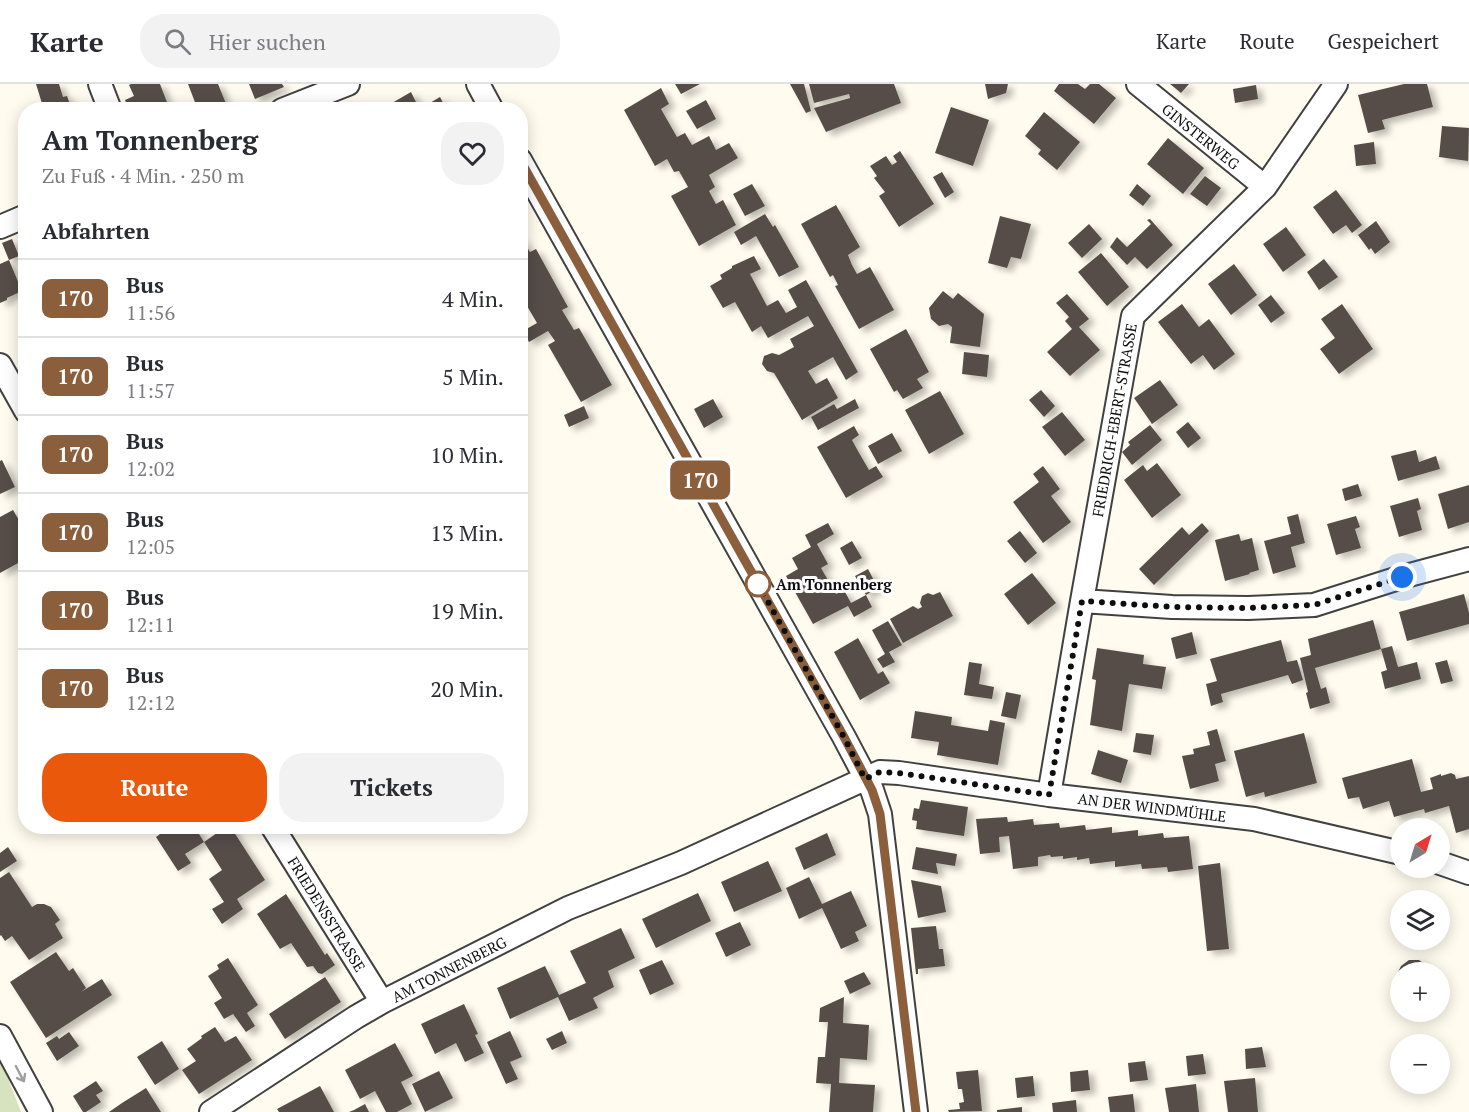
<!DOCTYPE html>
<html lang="de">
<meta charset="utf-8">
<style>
:root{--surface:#fff;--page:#f2f2f3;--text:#2b2b33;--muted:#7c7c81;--line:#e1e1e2;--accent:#ea580c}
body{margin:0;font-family:"PT Serif",serif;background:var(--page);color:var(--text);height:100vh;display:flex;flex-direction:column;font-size:22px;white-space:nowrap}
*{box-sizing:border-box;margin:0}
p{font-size:20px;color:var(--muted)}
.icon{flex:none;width:33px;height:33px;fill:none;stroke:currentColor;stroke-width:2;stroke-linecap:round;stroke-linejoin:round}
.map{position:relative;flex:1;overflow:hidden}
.details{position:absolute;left:18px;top:18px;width:510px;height:732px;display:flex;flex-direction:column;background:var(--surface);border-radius:24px;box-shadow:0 3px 15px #0003}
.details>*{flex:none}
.badge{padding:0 12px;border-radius:9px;font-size:21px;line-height:39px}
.needle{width:39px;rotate:38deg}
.fabs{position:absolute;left:1390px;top:734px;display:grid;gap:12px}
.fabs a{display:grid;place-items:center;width:60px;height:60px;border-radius:50%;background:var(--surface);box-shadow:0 3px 15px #0003;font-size:30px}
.you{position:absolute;width:30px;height:30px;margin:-15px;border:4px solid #fff;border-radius:50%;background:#1a73e8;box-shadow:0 0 0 9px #1a73e833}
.map>.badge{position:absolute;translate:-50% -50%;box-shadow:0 0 0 3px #fff}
h2{padding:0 24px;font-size:22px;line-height:54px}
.round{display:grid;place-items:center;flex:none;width:63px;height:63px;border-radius:24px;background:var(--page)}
.headline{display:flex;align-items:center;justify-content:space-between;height:102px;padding:0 24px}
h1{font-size:28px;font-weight:700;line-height:45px}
.cta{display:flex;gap:12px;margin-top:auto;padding:12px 24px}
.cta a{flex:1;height:69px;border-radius:24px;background:var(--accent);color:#fff;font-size:24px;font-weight:700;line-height:69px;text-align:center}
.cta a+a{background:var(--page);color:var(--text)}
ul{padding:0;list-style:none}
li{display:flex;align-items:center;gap:18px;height:78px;padding:0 24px;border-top:2px solid var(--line)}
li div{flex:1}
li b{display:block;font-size:22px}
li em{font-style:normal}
li .badge{min-width:66px;font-weight:700;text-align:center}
header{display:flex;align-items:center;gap:36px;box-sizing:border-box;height:84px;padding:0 30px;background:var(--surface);border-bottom:2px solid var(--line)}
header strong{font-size:28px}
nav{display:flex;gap:33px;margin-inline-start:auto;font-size:21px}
.search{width:420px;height:54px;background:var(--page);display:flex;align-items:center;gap:15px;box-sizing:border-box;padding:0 21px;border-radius:24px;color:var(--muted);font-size:22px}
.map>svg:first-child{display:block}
.cemetery{fill:#d7e3be}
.building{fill:#574e49;filter:url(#shadow)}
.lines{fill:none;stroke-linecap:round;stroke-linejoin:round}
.minor-casing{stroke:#414141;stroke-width:26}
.minor{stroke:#fff;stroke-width:22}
.oneway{stroke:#9f9f9f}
.line-casing{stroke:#fff;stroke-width:14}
.line{stroke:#8b5e3c;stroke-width:9}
.walk{stroke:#0e0e0e;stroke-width:6;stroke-dasharray:0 10.8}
.stop-dot{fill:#fff;stroke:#8b5e3c;stroke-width:3}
.labels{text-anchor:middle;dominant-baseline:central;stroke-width:6;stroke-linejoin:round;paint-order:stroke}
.street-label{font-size:15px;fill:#0e0e0e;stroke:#fff}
.stop-label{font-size:15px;font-weight:bold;fill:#0e0e0e;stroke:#fff;text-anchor:start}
</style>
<header>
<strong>Karte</strong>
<div class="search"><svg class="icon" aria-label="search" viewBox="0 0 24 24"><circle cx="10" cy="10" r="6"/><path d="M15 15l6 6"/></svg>Hier suchen</div>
<nav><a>Karte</a><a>Route</a><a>Gespeichert</a></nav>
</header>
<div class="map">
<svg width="1469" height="1028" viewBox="0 0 1469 1028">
<defs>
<filter id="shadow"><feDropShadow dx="6" dy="4" stdDeviation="3" flood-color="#0004"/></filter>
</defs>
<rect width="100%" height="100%" fill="#fffbee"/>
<path class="cemetery" d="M0,978L4,984L21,1028H0Z"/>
<path class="building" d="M36,0H59L63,13L67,12L72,26H44Z
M131,0H160L170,26H129L125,16L134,12L129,1Z
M188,0H218L227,22L218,26H198Z
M249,0H282L284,3L255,15Z
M675,0H700L681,10Z
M790,0H804L811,27L806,29Z
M809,0H894L901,19L826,48L814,24L850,14L849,10L814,19Z
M985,0H1008L1006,9L988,15Z
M1059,0H1078L1085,5L1090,0H1099L1116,14L1094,40L1054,7Z
M1170,0H1189L1181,9Z
M1404,0H1427L1433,23L1382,36L1385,45L1368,49L1358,11Z
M1256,1L1258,15L1235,19L1233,5Z
M661,4L669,20L661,25L677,53L685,49L692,61L709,52L716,66L729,59L738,74L709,91L715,103L709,107L716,120L723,116L736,141L699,162L671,112L688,103L679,87L674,88L667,75L655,82L624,26Z
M411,8L417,20L407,26H396L392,19Z
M440,13L447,26H418Z
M706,16L716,35L697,45L686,27Z
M951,23L989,36L973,82L935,69Z
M1044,28L1080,58L1057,86L1038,70L1041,66L1025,52Z
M1442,42L1469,44L1468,77L1439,73Z
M1168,54L1204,84L1183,110L1147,80Z
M1374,58L1376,80L1356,82L1354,61Z
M900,67L934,120L899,143L879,112L885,108L874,94L877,92L870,82L886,72L892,81L897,78L893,72Z
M942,88L954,108L945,114L933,93Z
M1205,92L1221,104L1207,122L1190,110Z
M752,100L765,122L745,132L733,110Z
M1137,100L1151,112L1143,122L1129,111Z
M1336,106L1362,141L1352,149L1346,141L1333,150L1313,123Z
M836,121L860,163L848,171L852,181L857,190L870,183L894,226L859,245L835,202L838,201L833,191L830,193L801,140Z
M765,130L773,143L775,141L799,183L779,193L756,152L741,161L734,148Z
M1000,132L1031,140L1021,175L1011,173L1007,184L988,179Z
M1150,135L1173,161L1147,185L1135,173L1127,181L1110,163L1117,153L1127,163L1151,140L1147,136Z
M1376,137L1390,158L1375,170L1371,164L1369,166L1358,151Z
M1089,140L1102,155L1082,174L1068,159Z
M1286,143L1306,171L1283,188L1263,160Z
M520,152L530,168L536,165L568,223L562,226L574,246L579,244L612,301L581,318L548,261L555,257L548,247L529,258L523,247L537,239L520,210Z
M12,155L19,172L9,176L2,159Z
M1101,169L1129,203L1107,222L1078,188Z
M754,172L761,185L750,190L767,222L778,216L786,229L797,223L788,206L806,196L858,288L846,296L833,273L808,287L816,300L827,294L838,314L802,336L774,289L767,287L762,280L764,272L772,269L779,271L794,263L790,255L814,242L808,232L768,254L761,242L752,248L735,218L723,224L710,202L722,195L720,191L732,184V182Z
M1324,175L1338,193L1319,206L1307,188Z
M9,176L22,207L7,214V216L0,219V180Z
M1234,180L1257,211L1231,231L1208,200Z
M943,207L953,215L958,209L984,230L980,263L950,259L952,243L948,240L939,242L931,235L929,224Z
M1067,210L1089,235L1079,243L1100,266L1070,292L1047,268L1072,245L1065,237L1069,233L1056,219Z
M1271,211L1285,229L1271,239L1258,221Z
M1182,220L1199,243L1209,235L1235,270L1214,286L1203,271L1191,280L1158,238Z
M1342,220L1373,265L1339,290L1320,265L1335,254L1321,235Z
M906,245L929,288L917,295L923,304L903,315L897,306L894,308L870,265Z
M964,268L989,271L987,293L962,290Z
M1160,296L1178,321L1152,340L1134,314Z
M1041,306L1055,322L1044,333L1029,316Z
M940,307L964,350L929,370L905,326Z
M713,315L723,333L704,344L694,325Z
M855,315L859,324L818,346L811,333L834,320L837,325Z
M584,322L589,334L569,343L564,331Z
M1062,328L1085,356L1065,372L1042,343Z
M1188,338L1201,354L1188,364L1176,348Z
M1150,341L1162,356L1132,381L1122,368L1130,361L1128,358Z
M854,342L859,351L852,356L858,367L869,386L876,382L883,393L846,414L817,363Z
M892,349L902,367L878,380L868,362Z
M1416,366L1419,378L1436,372L1440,385L1398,397L1391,372Z
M2,376L15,403L0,410V377Z
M1157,379L1181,411L1152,434L1124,396L1143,381L1147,387Z
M1043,382L1060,405L1051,412L1071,438L1043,459L1013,418L1039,398L1033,390Z
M1358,400L1362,412L1345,417L1342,405Z
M1469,401V438L1448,445L1438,410Z
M1418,414L1421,425L1417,427L1422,446L1399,453L1390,422Z
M13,426L26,448V489L20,478L0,489V433Z
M1298,430L1305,459L1291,463L1296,483L1273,490L1264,457L1291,450L1287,433Z
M1356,432L1360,443L1355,445L1361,464L1336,471L1327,440Z
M828,439L834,450L817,460L828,480L821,484L836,510L844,506L851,519L866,511L872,523L854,533L848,522L813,540L786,492L798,485L792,474L811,463L805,451Z
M1202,439L1209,447L1154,501L1139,485L1182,443L1189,451Z
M1020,447L1037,469L1025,479L1007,457Z
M1239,450L1241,457L1252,454L1259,486L1249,489L1250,490L1225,497L1215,456Z
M852,457L862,474L849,481L840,464Z
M868,485L878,504L866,511L855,492Z
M1032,489L1056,519L1028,541L1004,510Z
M940,508L953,532L903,559L890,535L913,522L918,525L922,523L920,519L922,512L928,509L933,511Z
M1464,510L1469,529V540L1407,557L1399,528Z
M1373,536L1381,565L1315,584L1321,605L1326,603L1330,619L1310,625L1306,609L1308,608L1300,574L1311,571L1308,555Z
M888,537L902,561L889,568L895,578L883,584L877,575L885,570L872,546Z
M1192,548L1197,570L1176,575L1171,554Z
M858,554L878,590L883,587L890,599L860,616L834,568Z
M1281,556L1287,578L1297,576L1303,596L1292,600L1288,591L1221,610L1223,618L1211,622L1206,600L1217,597L1210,575Z
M1392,562L1398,583L1417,578L1421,595L1385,605L1381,588L1387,586L1381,565Z
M1097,564L1144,571L1143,580L1166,583L1162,605L1129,600L1122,647L1090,641L1096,596L1092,595Z
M1447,576L1453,597L1441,600L1435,579Z
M969,578L982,580L979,600L994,603L992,615L964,611Z
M1006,608L1021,611L1016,635L1001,632Z
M915,627L952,633L951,641L988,647L990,636L1005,639L998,681L937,671L939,658L911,654Z
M1217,645L1226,677L1215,680L1219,697L1190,705L1182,672L1194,670L1193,665L1210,661L1207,648Z
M1136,649L1154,651L1151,671L1133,668Z
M1304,649L1317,699L1265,713L1264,708L1246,713L1234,667Z
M1098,666L1128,676L1121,699L1091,690Z
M1412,675L1421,708L1433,705L1430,694L1441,690V692L1451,689L1455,691L1456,695L1469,692V745L1456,749L1449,722L1425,729L1424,725L1394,733L1389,717L1363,725L1359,713L1348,715L1342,694Z
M921,716L968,723L964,752L916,745L917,737L912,736L914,724L919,725Z
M1007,733L1008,738L1033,735L1034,741L1059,739L1060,744L1085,741L1086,746L1112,743V749L1138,746V752L1163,749L1164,754L1189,752L1193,785L1168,788L1167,783L1142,785L1141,780L1115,783V777L1090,780L1089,774L1077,776V773L1063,775V772L1051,773L1050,771L1038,773V782L1013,785L1009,752L999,753L1000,768L980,770L976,735Z
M171,742H194L204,758L185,770L191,779L178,787L156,753Z
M227,742H230L265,796L237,815L243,825L222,840L212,825L224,818L209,795L222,786L204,758Z
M827,749L836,771L804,786L795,764Z
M8,763L17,777L0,788V769Z
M916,763L957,770L955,782L936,779L938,790L912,785Z
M768,777L782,807L734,828L721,798Z
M1220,779L1229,865L1207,867L1198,782Z
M9,788L32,823L37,820H44L51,823L60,836L55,840L63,854L29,876L12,852L5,857L1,851L0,852V794Z
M809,793L822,820L851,807L867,842L855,848L859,857L841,865L822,824L799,835L786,804Z
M911,796L941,802L946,828L918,834Z
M698,809L711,837L656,864L642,835Z
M286,810L325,871L327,869L335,881L322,890L318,889L313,882L307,883L291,859L280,865L257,830Z
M740,838L751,861L726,873L715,849Z
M936,842L939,865H943L945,882L918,885V890H916L911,844Z
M621,844L635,874L608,887L614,903L593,914L598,924L569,937L558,913L510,935L497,904L545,882L559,911L586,899L570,867Z
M56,868L69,887L73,884L86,904L81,908L102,895L112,911L46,954L10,898Z
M228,874L258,921L247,929L255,942L246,948L233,930L224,935L214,919L222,914L208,892L219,885L217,881Z
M662,876L674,900L650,911L639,886Z
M1409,876H1419L1423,879L1429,888H1401L1400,900L1398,888L1401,882Z
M864,888L871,900L850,910L844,897Z
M325,893L341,918L285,955L269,930Z
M844,913L843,939L869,941L867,976L840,974L839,999L875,1001L873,1028H829L831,1000L816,999L818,973H825L828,938H819L820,924Z
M464,920L478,950L475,951L484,969L465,978L456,959L435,970L421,940Z
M215,943L225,958L236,952L252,976L199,1010L182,986L196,977L187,965L202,954L201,952Z
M510,947L522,973L510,978L518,995L506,1000L487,958Z
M562,947L567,959L552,966L546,955Z
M69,948L79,962L57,977L46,959L57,952L59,955Z
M162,957L179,985L155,1001L137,973Z
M395,959L413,992L401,998L412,1020L397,1028H386L375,1007L360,1015L345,986Z
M1262,963L1266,983L1246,985L1245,965Z
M1203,970L1206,990L1188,992L1186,972Z
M1145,977L1148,996L1130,998L1128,979Z
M978,986L982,1027L949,1028L948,1026L960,1025L959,1019L964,1018L962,1005H958L956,988Z
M1088,986L1090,1006L1071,1008L1070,988Z
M439,987L453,1014L425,1028L412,1000Z
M1033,992L1035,1012L1017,1014L1015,994Z
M1255,994L1258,1028H1228L1224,997Z
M96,997L103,1007L96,1011L101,1018L86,1028H83L73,1012Z
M1196,1000L1199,1028H1169L1165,1004Z
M320,1002L334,1028H279L277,1025Z
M146,1004L161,1028H109L122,1019Z
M1133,1010L1135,1028H1110L1108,1013Z
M1076,1016L1077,1028H1053L1052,1019Z
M365,1020L369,1028H349L354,1026Z
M1022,1023V1028H997V1026Z"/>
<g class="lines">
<g class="minor-casing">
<path id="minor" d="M100,0L110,26
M478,0L492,26
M1138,0L1265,103
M282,26L348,0
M520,76L844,653L872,706L880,730L916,1028
M0,143L26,132
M0,281L26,327
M1082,517L1172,523L1248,524L1314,521L1402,493L1469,475
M1049,711L1082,517L1133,232L1265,103L1336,0
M272,742L382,918
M1440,779L1469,789
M0,952L41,1028
M211,1028L356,933L382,918L568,824L681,779L880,688L899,689L1049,711L1254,735L1401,769"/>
</g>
<use href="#minor" class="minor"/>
</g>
<defs><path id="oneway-shaft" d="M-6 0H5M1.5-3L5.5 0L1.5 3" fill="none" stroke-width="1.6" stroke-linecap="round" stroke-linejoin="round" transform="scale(1.5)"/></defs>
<use class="oneway" href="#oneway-shaft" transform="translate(20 990) rotate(62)"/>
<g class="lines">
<g class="line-casing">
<path id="line" d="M520,76L844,653L872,706L880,730L916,1028"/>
</g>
<use href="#line" class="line"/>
<path class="walk" d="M758,500L844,653L865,695L880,688L899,689L1049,711L1082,517L1173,523L1248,524L1314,521L1402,493"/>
</g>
<circle class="stop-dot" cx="758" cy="500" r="12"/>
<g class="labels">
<g class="street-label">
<text transform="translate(1201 52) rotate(39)">GINSTERWEG</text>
<text transform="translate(1114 336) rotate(-80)">FRIEDRICH-EBERT-STRASSE</text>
<text transform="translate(1152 723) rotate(7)">AN DER WINDMÜHLE</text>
<text transform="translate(327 830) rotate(58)">FRIEDENSSTRASSE</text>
<text transform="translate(449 885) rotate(-27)">AM TONNENBERG</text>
</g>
<g class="stop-label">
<text x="776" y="500">Am Tonnenberg</text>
</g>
</g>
</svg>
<div class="fabs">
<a><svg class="needle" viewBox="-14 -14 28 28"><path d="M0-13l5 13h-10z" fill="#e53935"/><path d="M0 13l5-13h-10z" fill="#7c7c81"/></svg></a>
<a><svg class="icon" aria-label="layers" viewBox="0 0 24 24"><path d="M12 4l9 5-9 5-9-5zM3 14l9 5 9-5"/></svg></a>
<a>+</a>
<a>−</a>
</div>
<div class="you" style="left:1402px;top:493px"></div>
<b class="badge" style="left:700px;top:396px;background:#8b5e3c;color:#fff">170</b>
<section class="details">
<div class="headline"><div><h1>Am Tonnenberg</h1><p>Zu Fuß · 4 Min. · 250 m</p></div><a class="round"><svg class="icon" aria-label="heart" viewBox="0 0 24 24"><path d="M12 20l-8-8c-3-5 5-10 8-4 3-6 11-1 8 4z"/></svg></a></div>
<h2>Abfahrten</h2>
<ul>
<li><span class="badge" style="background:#8b5e3c;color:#fff">170</span><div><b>Bus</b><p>11:56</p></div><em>4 Min.</em></li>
<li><span class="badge" style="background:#8b5e3c;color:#fff">170</span><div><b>Bus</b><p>11:57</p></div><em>5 Min.</em></li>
<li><span class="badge" style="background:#8b5e3c;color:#fff">170</span><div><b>Bus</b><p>12:02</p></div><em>10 Min.</em></li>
<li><span class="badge" style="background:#8b5e3c;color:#fff">170</span><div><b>Bus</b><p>12:05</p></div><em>13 Min.</em></li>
<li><span class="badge" style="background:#8b5e3c;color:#fff">170</span><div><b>Bus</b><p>12:11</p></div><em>19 Min.</em></li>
<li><span class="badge" style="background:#8b5e3c;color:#fff">170</span><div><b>Bus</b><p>12:12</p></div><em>20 Min.</em></li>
</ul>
<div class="cta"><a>Route</a><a>Tickets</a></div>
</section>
</div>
